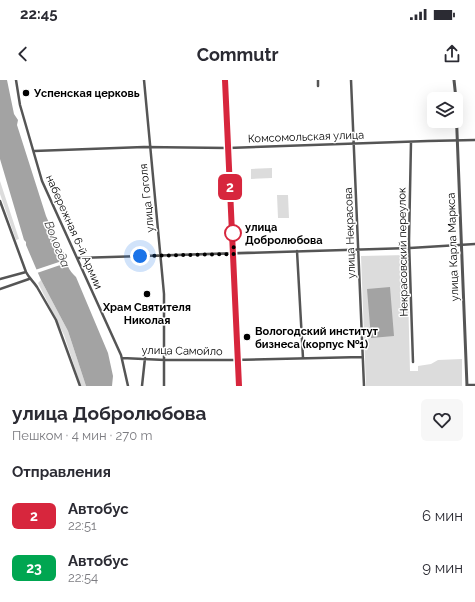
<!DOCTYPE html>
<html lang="ru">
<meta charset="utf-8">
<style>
:root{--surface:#fff;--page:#f7f7f7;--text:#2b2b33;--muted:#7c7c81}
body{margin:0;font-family:Raleway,sans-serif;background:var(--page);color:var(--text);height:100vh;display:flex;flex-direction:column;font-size:15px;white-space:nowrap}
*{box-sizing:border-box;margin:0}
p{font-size:13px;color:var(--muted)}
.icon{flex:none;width:22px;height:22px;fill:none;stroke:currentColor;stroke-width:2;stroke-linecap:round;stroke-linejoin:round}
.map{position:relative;height:306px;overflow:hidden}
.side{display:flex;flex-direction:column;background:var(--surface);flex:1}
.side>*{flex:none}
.badge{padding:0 8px;border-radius:6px;font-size:14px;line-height:26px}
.fabs{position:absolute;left:427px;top:12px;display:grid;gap:8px}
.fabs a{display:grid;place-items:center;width:36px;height:36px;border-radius:6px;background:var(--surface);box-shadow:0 4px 16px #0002;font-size:20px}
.you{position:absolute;width:20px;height:20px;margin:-10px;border:3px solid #fff;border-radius:50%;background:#1a73e8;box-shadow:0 0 0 6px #1a73e833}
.map>.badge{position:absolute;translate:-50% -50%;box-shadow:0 0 0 2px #fff}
h2{padding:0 12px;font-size:15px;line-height:36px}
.round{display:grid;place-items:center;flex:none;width:42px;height:42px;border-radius:6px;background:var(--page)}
.headline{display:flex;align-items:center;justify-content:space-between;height:68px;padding:0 12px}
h1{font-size:19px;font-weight:700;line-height:30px}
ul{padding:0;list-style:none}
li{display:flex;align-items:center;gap:12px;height:52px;padding:0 12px}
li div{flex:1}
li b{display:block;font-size:15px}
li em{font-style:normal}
li .badge{min-width:44px;font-weight:700;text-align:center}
.status{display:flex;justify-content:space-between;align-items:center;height:28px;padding:0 20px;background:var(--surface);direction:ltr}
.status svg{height:11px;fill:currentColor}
header{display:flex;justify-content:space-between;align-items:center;height:52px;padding:0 12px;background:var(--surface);font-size:18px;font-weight:700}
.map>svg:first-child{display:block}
.green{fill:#dcdcdc}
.water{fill:#a3a3a3}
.pier{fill:#fff}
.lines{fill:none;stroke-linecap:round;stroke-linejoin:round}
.minor{stroke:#555;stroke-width:2.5}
.tertiary{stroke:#555;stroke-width:3}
.line-casing{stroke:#fff;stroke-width:9}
.line{stroke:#d7263d;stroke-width:6}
.walk{stroke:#000;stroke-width:4;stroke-dasharray:0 7.2}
.poi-dot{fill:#000;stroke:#fff;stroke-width:1.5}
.stop-dot{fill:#fff;stroke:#d7263d;stroke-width:2}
.labels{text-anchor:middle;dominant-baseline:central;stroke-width:3;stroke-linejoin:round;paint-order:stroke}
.poi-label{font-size:11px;font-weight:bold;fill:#000;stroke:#fff;text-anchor:start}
.street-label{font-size:11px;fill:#000;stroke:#fff}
.stop-label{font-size:11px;font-weight:bold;fill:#000;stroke:#fff;text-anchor:start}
.water-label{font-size:12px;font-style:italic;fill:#444;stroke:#fff}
</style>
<div class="status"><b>22:45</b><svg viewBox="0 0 49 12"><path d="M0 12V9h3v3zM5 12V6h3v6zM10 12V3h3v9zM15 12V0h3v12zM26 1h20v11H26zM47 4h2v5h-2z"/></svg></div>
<header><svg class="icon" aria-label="back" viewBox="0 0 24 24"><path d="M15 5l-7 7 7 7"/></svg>Commutr<svg class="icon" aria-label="share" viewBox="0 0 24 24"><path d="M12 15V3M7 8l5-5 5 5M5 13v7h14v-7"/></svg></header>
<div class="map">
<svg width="475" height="306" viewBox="0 0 475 306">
<rect width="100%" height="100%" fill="#fff"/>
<path class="green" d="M272,88V98L251,99V89Z
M0,101L19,159L16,160L0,114Z
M277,115H288L289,138H278Z
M407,175L410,291H418V286L431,284L438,280L462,279V306H366L361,176Z
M41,200L68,251L86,306H81L64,255L38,203Z"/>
<path class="water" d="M0,0H7L14,34L18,40L17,45L46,136L61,170L65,174C65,182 69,191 76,197L108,273L113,296L112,306H86L68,251L41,200L26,165V162L24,160L0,79Z
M390,207L394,256L371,258L367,209Z"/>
<path class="pier" d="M68,179L69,182L37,193L35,190Z"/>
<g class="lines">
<path class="minor" d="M16,0L20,25L42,101L121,275L128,306
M144,0L164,214V306
M351,0L364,306
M318,6V0
M411,62L409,161L413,282
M34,71L144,67L228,68L428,61L475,60
M0,121L26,192C29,198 33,201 37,207L56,240L80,306
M297,171L303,278
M77,178L410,168L475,164
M0,199L26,192
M0,209L29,199
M122,278L165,280H233L362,277
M467,305H475
M142,306L145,278"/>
<path class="tertiary" d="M225,0L239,306
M454,0L456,19
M456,27L467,306"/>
</g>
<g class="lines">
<g class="line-casing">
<path id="line" d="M225,0L239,306"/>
</g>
<use href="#line" class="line"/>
<path class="walk" d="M140,176L234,174L233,153"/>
</g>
<g class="poi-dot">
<circle cx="26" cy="13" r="4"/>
<circle cx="147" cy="214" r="4"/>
<circle cx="247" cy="257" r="4"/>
</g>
<circle class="stop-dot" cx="233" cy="153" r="8"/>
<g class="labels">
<g class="poi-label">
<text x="34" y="13">Успенская церковь</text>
<text x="147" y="227" text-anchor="middle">Храм Святителя<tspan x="147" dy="13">Николая</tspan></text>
<text x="255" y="251">Вологодский институт<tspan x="255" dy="13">бизнеса (корпус №1)</tspan></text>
</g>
<g class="street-label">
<text transform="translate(306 57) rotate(-2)">Комсомольская улица</text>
<text transform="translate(147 118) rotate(-96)">улица Гоголя</text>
<text transform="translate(74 152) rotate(66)">набережная 6-й Армии</text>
<text transform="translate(350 153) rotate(-92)">улица Некрасова</text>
<text transform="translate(453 167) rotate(-92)">улица Карла Маркса</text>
<text transform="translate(403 172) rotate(-91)">Некрасовский переулок</text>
<text transform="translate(182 271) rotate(1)">улица Самойло</text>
</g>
<g class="stop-label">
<text x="245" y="147">улица<tspan x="245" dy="13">Добролюбова</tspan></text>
</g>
<g class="water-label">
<text transform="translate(57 164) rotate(68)">Вологда</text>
</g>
</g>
</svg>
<div class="fabs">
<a><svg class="icon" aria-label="layers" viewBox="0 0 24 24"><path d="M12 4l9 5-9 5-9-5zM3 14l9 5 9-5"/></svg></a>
</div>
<div class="you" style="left:140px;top:176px"></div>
<b class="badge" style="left:230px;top:107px;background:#d7263d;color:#fff">2</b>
</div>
<section class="side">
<div class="headline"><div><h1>улица Добролюбова</h1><p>Пешком · 4 мин · 270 m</p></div><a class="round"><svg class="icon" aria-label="heart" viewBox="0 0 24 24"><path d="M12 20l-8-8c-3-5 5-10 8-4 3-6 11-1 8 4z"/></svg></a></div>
<h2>Отправления</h2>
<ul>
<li><span class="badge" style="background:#d7263d;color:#fff">2</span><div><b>Автобус</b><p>22:51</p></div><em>6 мин</em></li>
<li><span class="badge" style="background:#00a651;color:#fff">23</span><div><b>Автобус</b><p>22:54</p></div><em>9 мин</em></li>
</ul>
</section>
